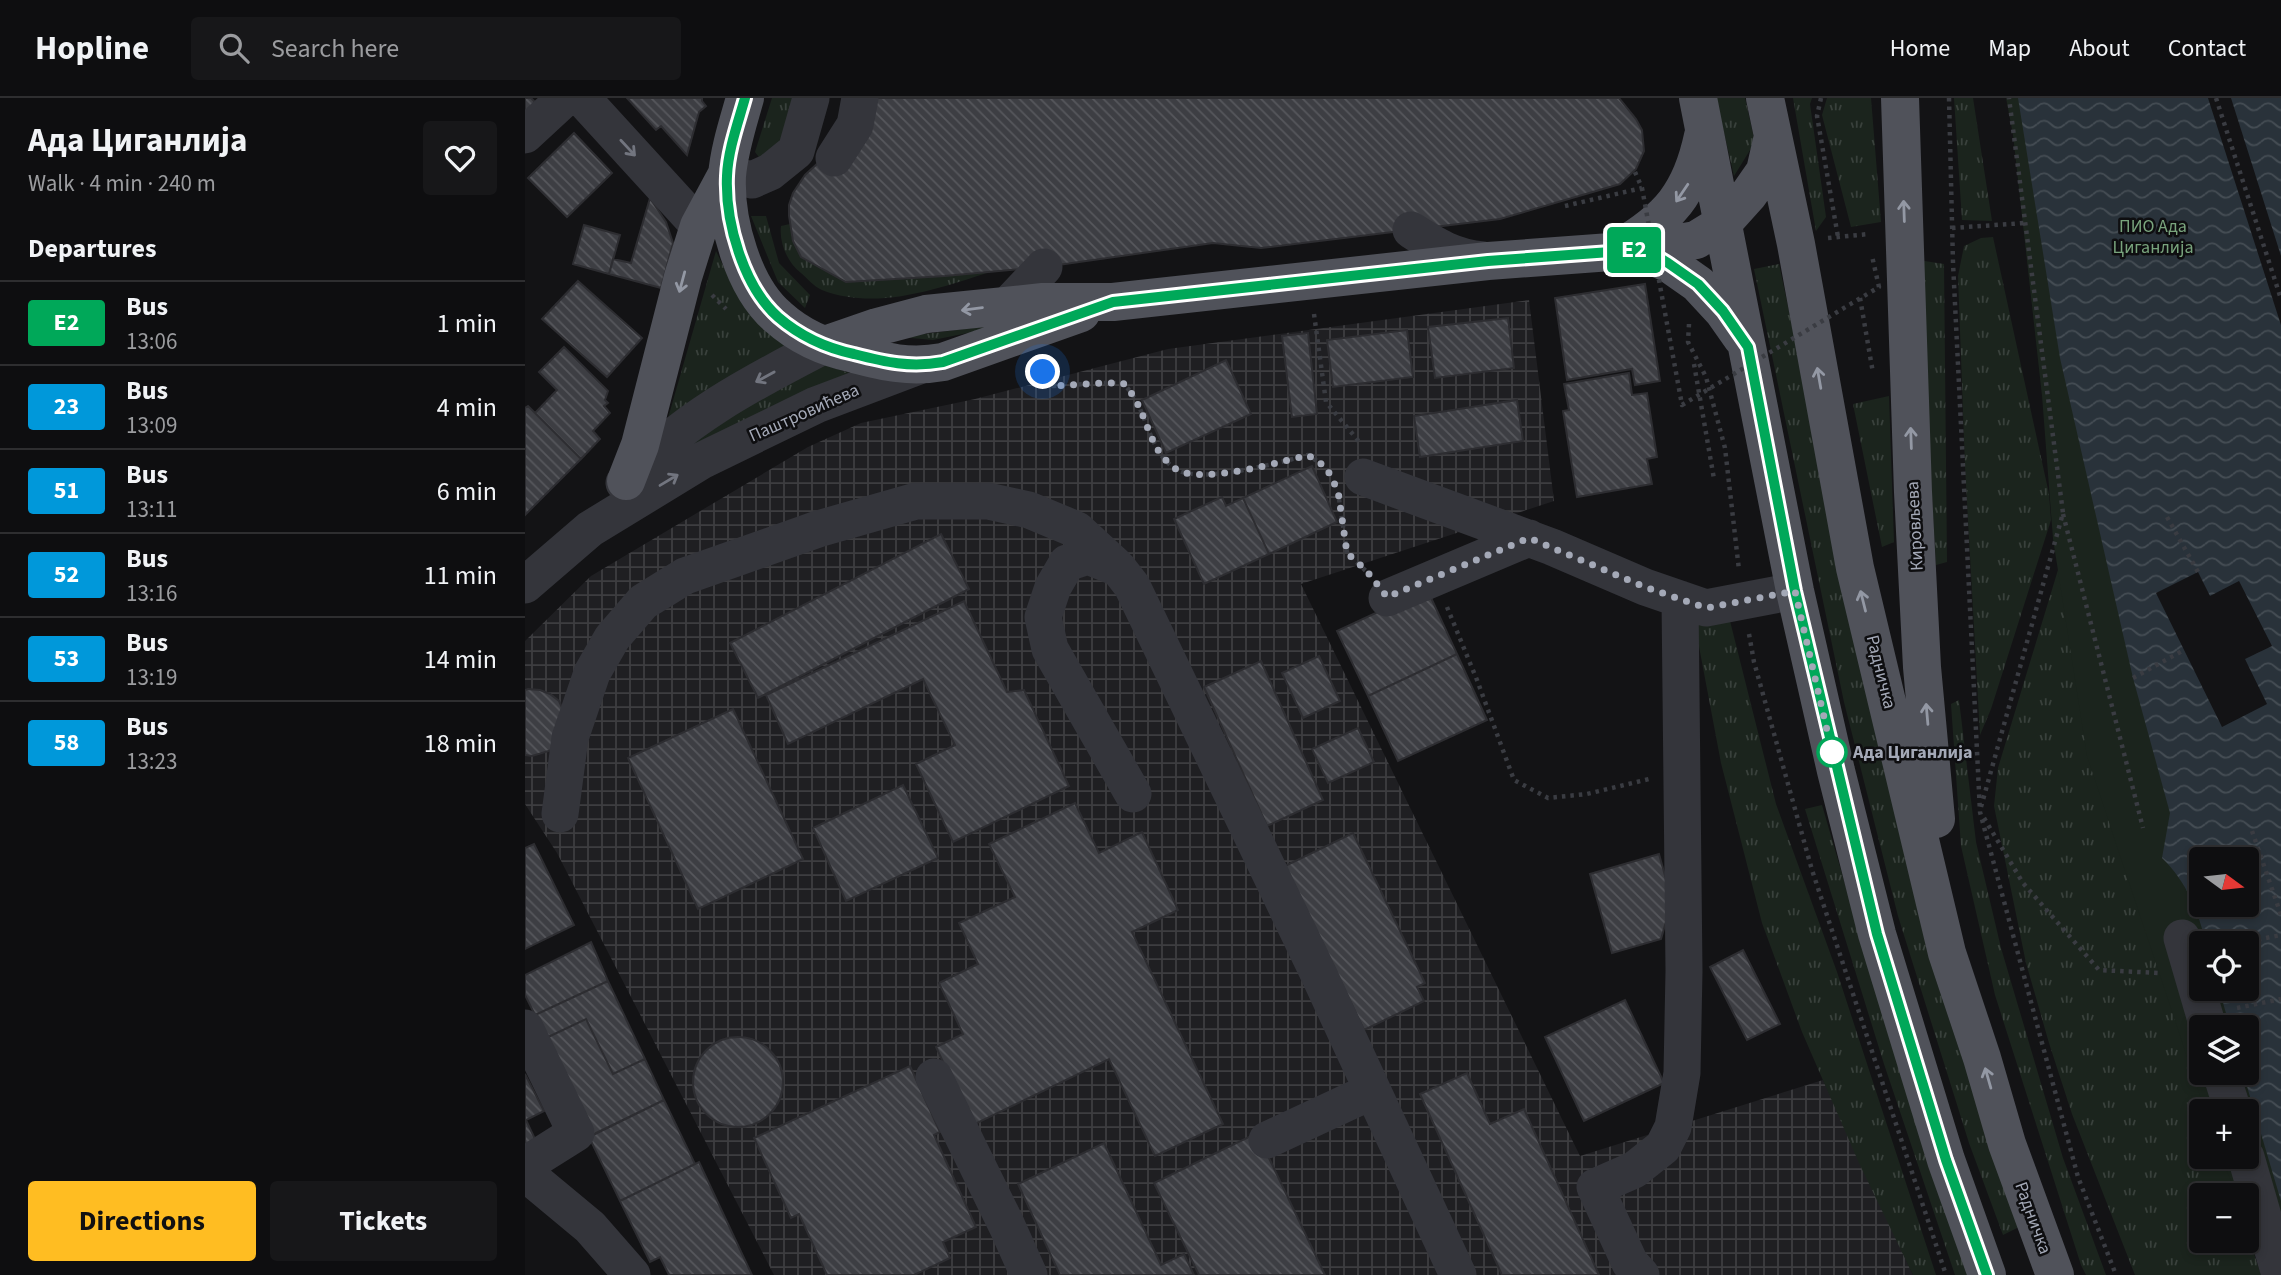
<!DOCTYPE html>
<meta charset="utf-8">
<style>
:root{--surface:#0e0e10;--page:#171719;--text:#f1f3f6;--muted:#9b9c9f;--line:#2e2e30;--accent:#ffbd22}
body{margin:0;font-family:"Source Sans 3",sans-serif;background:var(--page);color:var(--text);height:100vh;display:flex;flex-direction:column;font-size:26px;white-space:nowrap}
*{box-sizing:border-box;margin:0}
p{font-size:23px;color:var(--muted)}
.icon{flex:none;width:38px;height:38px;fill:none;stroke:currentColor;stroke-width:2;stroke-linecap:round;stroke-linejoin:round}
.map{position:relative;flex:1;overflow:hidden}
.sheet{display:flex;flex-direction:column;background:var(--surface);width:525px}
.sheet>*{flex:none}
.badge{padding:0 14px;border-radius:5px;font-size:24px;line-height:46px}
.needle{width:46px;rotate:105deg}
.fabs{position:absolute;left:1664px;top:749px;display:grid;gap:14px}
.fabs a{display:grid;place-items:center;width:70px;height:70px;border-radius:7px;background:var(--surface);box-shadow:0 4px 10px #0003,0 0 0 2px var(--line);font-size:35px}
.you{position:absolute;width:35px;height:35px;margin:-18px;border:5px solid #fff;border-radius:50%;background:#1a73e8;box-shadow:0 0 0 10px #1a73e833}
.map>.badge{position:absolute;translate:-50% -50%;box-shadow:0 0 0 4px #fff}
h2{padding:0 28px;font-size:26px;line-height:63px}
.round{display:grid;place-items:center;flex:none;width:74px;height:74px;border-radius:7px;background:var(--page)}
.headline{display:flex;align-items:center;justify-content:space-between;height:119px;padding:0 28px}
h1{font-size:33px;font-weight:700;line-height:52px}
.button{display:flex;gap:14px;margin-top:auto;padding:14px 28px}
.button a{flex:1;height:80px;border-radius:7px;background:var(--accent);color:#111;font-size:28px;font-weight:700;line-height:80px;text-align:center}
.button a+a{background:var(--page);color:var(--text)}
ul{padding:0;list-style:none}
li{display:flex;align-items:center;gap:21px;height:84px;padding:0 28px;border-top:2px solid var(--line)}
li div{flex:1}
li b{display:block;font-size:26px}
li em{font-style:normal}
li .badge{min-width:77px;font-weight:700;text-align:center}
header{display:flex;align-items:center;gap:42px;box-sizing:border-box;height:98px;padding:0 35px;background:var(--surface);border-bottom:2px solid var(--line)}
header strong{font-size:33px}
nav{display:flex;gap:38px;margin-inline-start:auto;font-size:24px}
.search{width:490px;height:63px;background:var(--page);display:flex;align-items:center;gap:18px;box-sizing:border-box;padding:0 24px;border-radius:7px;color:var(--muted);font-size:26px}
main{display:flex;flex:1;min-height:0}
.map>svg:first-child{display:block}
.industrial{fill:url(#industrial-grid)}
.grass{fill:url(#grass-tufts)}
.green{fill:#1b241d;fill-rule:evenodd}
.water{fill:url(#water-waves);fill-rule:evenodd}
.pier{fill:#131315}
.building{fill:url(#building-back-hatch);stroke:#2d2d31;stroke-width:2}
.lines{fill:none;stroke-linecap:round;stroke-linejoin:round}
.path{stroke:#3a3c42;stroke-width:4.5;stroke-dasharray:3.5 5;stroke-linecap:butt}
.minor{stroke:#34353b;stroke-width:37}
.major{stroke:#50525a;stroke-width:38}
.path-bridge{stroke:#3a3c42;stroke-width:4.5;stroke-dasharray:3.5 5;stroke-linecap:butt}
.oneway{stroke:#72757f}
.oneway2{stroke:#9398a4}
.line-casing{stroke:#fff;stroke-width:16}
.line{stroke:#00a859;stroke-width:10}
.walk{stroke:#a4a9b7;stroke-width:7;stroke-dasharray:0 12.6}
.stop-dot{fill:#fff;stroke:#00a859;stroke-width:3.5}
.labels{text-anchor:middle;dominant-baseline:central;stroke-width:5;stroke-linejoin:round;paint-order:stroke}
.park-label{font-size:18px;fill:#79a47d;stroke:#0e0e10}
.street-label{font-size:18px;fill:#a4a9b7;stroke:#0e0e10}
.stop-label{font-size:18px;font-weight:bold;fill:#a4a9b7;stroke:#0e0e10;text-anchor:start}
</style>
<header>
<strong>Hopline</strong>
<div class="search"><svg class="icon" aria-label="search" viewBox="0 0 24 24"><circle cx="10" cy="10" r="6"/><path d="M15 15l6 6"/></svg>Search here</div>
<nav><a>Home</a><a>Map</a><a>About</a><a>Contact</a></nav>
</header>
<main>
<section class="sheet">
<div class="headline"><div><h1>Ада Циганлија</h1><p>Walk · 4 min · 240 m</p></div><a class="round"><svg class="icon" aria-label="heart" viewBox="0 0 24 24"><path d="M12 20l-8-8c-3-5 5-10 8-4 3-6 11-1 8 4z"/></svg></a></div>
<h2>Departures</h2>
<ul>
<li><span class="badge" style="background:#00a859;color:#fff">E2</span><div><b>Bus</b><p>13:06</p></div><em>1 min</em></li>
<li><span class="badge" style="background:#0098da;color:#fff">23</span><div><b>Bus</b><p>13:09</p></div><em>4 min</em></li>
<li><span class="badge" style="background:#0098da;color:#fff">51</span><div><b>Bus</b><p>13:11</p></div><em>6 min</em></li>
<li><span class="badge" style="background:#0098da;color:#fff">52</span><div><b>Bus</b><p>13:16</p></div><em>11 min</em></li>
<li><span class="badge" style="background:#0098da;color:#fff">53</span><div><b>Bus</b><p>13:19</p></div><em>14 min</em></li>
<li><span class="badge" style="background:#0098da;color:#fff">58</span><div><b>Bus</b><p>13:23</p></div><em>18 min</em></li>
</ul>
<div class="button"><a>Directions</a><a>Tickets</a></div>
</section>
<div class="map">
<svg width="1756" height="1177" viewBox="0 0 1756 1177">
<defs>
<pattern id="industrial-grid" width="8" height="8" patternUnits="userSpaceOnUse" patternTransform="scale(1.75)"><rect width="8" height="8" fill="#1f1f22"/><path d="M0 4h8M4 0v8" fill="none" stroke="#3d3d40"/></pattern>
<pattern id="grass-tufts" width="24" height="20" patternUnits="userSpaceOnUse" patternTransform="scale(1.75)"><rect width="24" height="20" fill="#1b241d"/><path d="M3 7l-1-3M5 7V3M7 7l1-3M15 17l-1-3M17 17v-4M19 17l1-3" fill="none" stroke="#39413c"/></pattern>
<pattern id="water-waves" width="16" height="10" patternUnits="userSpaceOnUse" patternTransform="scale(1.75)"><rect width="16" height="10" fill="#29323a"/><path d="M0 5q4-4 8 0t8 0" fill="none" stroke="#454d54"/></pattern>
<pattern id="building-back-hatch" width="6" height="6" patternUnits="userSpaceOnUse" patternTransform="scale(1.75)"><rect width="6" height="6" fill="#3d3e43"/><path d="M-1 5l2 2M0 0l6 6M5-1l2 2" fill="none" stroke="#56575c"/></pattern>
</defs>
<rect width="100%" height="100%" fill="#131315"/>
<path class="industrial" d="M1004,202L1029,403L776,486L1055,1058L1298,982L1388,1177H249L32,755L0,706V543L66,478L283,349L336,325L450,301L643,251Z"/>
<path class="grass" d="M247,0H276L265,39L237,63L230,54Z
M1191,0H1220L1230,44L1209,78Z
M1268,0H1287L1285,6L1301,119L1291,133Z
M1302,0H1346L1356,124L1326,129L1297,17Z
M1429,0H1448L1467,123L1437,122Z
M226,118H241L254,165L285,197L280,210L253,184Z
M265,126L268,143L276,159L321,184L465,174C412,191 351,213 297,192C289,189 282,180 276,175C262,164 254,145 256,128Z
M1468,139L1524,396L1526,422L1466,611L1455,637L1440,368L1433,178L1439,148L1456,140Z
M191,153L205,182L267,254L139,334Z
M1393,162L1419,166L1422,464L1411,467Z
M1254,166L1341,577L1494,1129L1478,1137L1444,1045L1373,818L1319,604L1229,171Z
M497,224L408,242L375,239Z
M299,267L334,278L110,390L198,318Z
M1364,298L1369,444L1357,449L1328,306Z
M1539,452L1676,975L1689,1013H1676V1059H1700L1710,1097H1676V1143H1722V1134L1736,1177H1610L1547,1016L1524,945L1501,865L1469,708L1473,670Z
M1203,515L1251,706L1312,874L1411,1177H1388L1334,1065L1277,934L1237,825L1196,665L1169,522Z
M1434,602L1451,744L1476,850L1538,1060L1581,1177H1561L1556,1167L1470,897L1436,748L1426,606Z
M1297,707L1375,975L1444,1177H1430L1359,966L1280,711Z"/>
<path class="green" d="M1481,0H1756V1177L1722,1097H1712L1696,1059H1722V1013H1680L1562,658L1528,441L1517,298L1488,37ZM1676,761H1722V807H1676ZM1676,845H1722V891H1676ZM1676,929H1722V975H1676Z"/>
<path class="water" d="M1493,0H1756V1103L1718,975H1722V929H1705L1694,891H1722V845H1681C1673,813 1662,784 1637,760L1645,715L1608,580L1535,260ZM1676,761H1722V807H1676Z"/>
<path class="pier" d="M1683,0H1706L1756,158V227Z
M1673,474L1685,498L1714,483L1747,548L1720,561L1742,606L1697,629L1631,495Z"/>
<path class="building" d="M0,0H6L10,4L0,14Z
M102,0H177V3L181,8L174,14L162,57L136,28L131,32Z
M319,0H1094L1111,21L1117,32L1119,53L1111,71L1095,86L975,121L736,150L688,145L519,169L420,178L321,184L276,159L268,143L264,118V107L268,95L280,77L294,64L309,43Z
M49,35L87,75L42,119L3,80Z
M125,100L141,124L148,145L136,190L84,176L88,161L106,165Z
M59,127L95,137L84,176L48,166Z
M53,183L117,240L82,279L17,221Z
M1120,186L1135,283L1110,287L1107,271L1042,282L1030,200Z
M983,220L989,270L910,280L903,229Z
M882,232L888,279L808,289L802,242Z
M783,235L792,316L767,319L757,238Z
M39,249L83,293L80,302L83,305L79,308L85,315L68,333L75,341L56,361L10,315L32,292L14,274Z
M701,262L726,316L641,355L617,302Z
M1104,275L1107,297L1122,295L1132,359L1122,361L1127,386L1052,399L1038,313L1044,312L1039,286Z
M992,302L998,343L895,359L889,318Z
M3,308L56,361L0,417V310Z
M787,368L812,424L744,456L718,400Z
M697,399L701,408L718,400L744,456L679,486L649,421Z
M416,436L444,491L233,600L205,545Z
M902,491L932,556L843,598L812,533Z
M439,503L482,594L499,592L544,688L428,744L391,666L430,647L398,581L263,646L241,597Z
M932,556L962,622L873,663L843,598Z
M794,558L815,603L778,620L757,575Z
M736,563L798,702L742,728L679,589Z
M3,591L15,592L25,596L34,603L39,614L27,652L7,658L0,657V592Z
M208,611L278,761L173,811L103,660Z
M833,630L849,664L803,685L787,651Z
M378,687L413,760L321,803L288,730Z
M550,705L574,755L617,734L653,812L607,834L698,1026L630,1058L584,961L448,1027L411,949L438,936L414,885L453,866L434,825L490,799L464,746Z
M828,735L900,885L892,889L899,903L839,932L760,768Z
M9,746L49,827L0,851V750Z
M1134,756L1147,803L1136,841L1087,855L1065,776Z
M66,844L83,883L10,917L0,897V877Z
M1218,852L1255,926L1222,942L1185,869Z
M83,883L120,961L88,976L61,921L21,940L10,917Z
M1100,902L1139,985L1059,1023L1020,939Z
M61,921L88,976L120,961L139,1002L67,1037L21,940Z
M168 984a45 45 0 1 1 90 0a45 45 0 1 1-90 0Z
M385,968L415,1034L409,1037L451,1129L418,1144L425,1160L389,1177H302L274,1116L266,1120L229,1040Z
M942,975L965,1026L999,1011L1074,1177H977L895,996Z
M0,976L19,1013L1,1022L10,1041L0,1047Z
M139,1002L170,1066L95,1103L64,1039Z
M732,1035L800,1177H674L629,1085Z
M579,1045L636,1167L659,1156L669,1177H535L493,1086Z
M174,1064L227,1177H144L135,1159L125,1164L95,1103Z"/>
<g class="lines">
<path class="path" d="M1296,0L1292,18L1313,139
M1424,0L1428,165L1455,714L1553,1079L1591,1177
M1691,0L1756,201
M1040,108L1117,90
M1427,130L1499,125
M1303,140L1344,136
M187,197L201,211
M1335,200L1348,275
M789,216L801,304L836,346
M1164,226L1163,244L1181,279L1200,350L1214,472
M1169,266L1189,381
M518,274L528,288L577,285H598C618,306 619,328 633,352C636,358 645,368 651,371C674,387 756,364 783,357L801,369L805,377
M814,401L822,455L842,474
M1538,416L1618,730
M1642,419L1673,474
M922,509L952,582L989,682L1023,700L1062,696L1124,681
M1224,536L1229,564L1287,772L1421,1177
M1608,580L1659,552
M1456,709L1538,415L1484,0
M1459,720L1498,785L1574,872L1633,875
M1727,733L1756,817
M1716,845L1756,837
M1712,910L1756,901"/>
<path class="minor" d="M57,0L174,128
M0,37L40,0
M309,60L330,27L335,0
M202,76L227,82L245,74L271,53L286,0
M886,132C911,148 928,159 958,162
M483,207L519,169
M838,379L1027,449L1120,489L1181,510L1270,493
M99,385C153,323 228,284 300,247
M0,487L65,431L178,362L291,307L394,268
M862,500L1004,440
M608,696L525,551L518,519L528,489L542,465L563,458L593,470L607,488L795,879L933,1177
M35,716L45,640L67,575L87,540L118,504L160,478L293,431L391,403H463L504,412L552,432L590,467
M1657,840L1683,929
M0,930L51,1035L0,1067
M1696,975L1708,1013
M409,979L482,1128L504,1177
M742,1042L847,993
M1721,1059L1755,1177
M0,1075L65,1129L107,1177
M1116,1177L1105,1165L1070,1089L1109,1072L1138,1049L1148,1029L1157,975L1159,873L1155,501"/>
<path class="major" d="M220,0C213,25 204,52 202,78C200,123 218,189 253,219C274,238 301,250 329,256C360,264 385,270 418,264L556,215
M1173,0L1270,493L1311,673L1352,836L1421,1062L1462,1177
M1240,0L1271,146L1330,470L1422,855L1457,960L1482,1046L1530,1177
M1375,0L1388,394L1397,569L1411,721
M1094,150C1144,121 1166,95 1178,38
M1113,152L1171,142L1197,126L1224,96L1240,73L1248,38
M300,247L352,229L401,216L518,204H588L963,163L1113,152L1143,165L1173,186L1198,213L1217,240
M101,383L115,347L158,179L174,128L202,76"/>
<path class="path-bridge" d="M1110,74L1117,90L1157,307L1354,189L1347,158"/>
</g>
<defs><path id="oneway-shaft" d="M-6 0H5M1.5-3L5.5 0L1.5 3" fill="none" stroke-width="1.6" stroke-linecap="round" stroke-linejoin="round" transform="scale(1.75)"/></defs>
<g class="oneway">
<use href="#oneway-shaft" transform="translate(103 50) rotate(47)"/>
<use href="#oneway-shaft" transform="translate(240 279) rotate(151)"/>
<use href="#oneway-shaft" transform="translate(144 382) rotate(-31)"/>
</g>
<g class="oneway2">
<use href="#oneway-shaft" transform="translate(1157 95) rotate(124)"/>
<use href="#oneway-shaft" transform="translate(1379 113) rotate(-92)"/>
<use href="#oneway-shaft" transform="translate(157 184) rotate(105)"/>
<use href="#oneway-shaft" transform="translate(447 211) rotate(173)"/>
<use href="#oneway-shaft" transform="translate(1294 280) rotate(-100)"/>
<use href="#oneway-shaft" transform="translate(1386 340) rotate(-92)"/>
<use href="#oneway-shaft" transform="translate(1338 503) rotate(-104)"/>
<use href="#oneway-shaft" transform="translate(1402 616) rotate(-95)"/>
<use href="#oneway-shaft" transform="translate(1463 980) rotate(-106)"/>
</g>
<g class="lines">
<g class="line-casing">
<path id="line" d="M220,0C213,25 203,52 202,78C200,123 218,188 253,219C275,238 301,250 329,256C360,264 385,270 418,264L588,204L963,163L1113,152L1128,156L1143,165L1173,186L1198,213L1223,249L1270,493L1352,836L1421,1062L1462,1177"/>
</g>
<use href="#line" class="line"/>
<path class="walk" d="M518,274L528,288L577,285H598C618,306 619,328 633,352C636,358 645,367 651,371C674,387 756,364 783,357L801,369L813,393L822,455L841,472L862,499L1004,440L1120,489L1181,510L1270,493L1307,654"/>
</g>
<circle class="stop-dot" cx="1307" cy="654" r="14"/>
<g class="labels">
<g class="park-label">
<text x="1628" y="128">ПИО Ада<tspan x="1628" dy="21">Циганлија</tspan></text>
</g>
<g class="street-label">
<text transform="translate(279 315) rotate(-24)">Паштровићева</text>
<text transform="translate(1390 428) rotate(-93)">Кировљева</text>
<text transform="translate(1356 574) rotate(76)">Радничка</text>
<text transform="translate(1508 1120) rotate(70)">Радничка</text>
</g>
<g class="stop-label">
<text x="1328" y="654">Ада Циганлија</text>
</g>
</g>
</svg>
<div class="fabs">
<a><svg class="needle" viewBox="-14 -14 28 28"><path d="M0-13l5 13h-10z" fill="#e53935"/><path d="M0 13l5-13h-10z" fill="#9b9c9f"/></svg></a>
<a><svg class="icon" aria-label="locate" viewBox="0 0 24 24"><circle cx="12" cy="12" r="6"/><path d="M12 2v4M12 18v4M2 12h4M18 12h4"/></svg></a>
<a><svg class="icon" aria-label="layers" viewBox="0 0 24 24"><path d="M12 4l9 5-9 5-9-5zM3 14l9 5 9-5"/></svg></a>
<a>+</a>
<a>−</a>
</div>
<div class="you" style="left:518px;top:274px"></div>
<b class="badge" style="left:1109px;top:152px;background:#00a859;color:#fff">E2</b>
</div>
</main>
